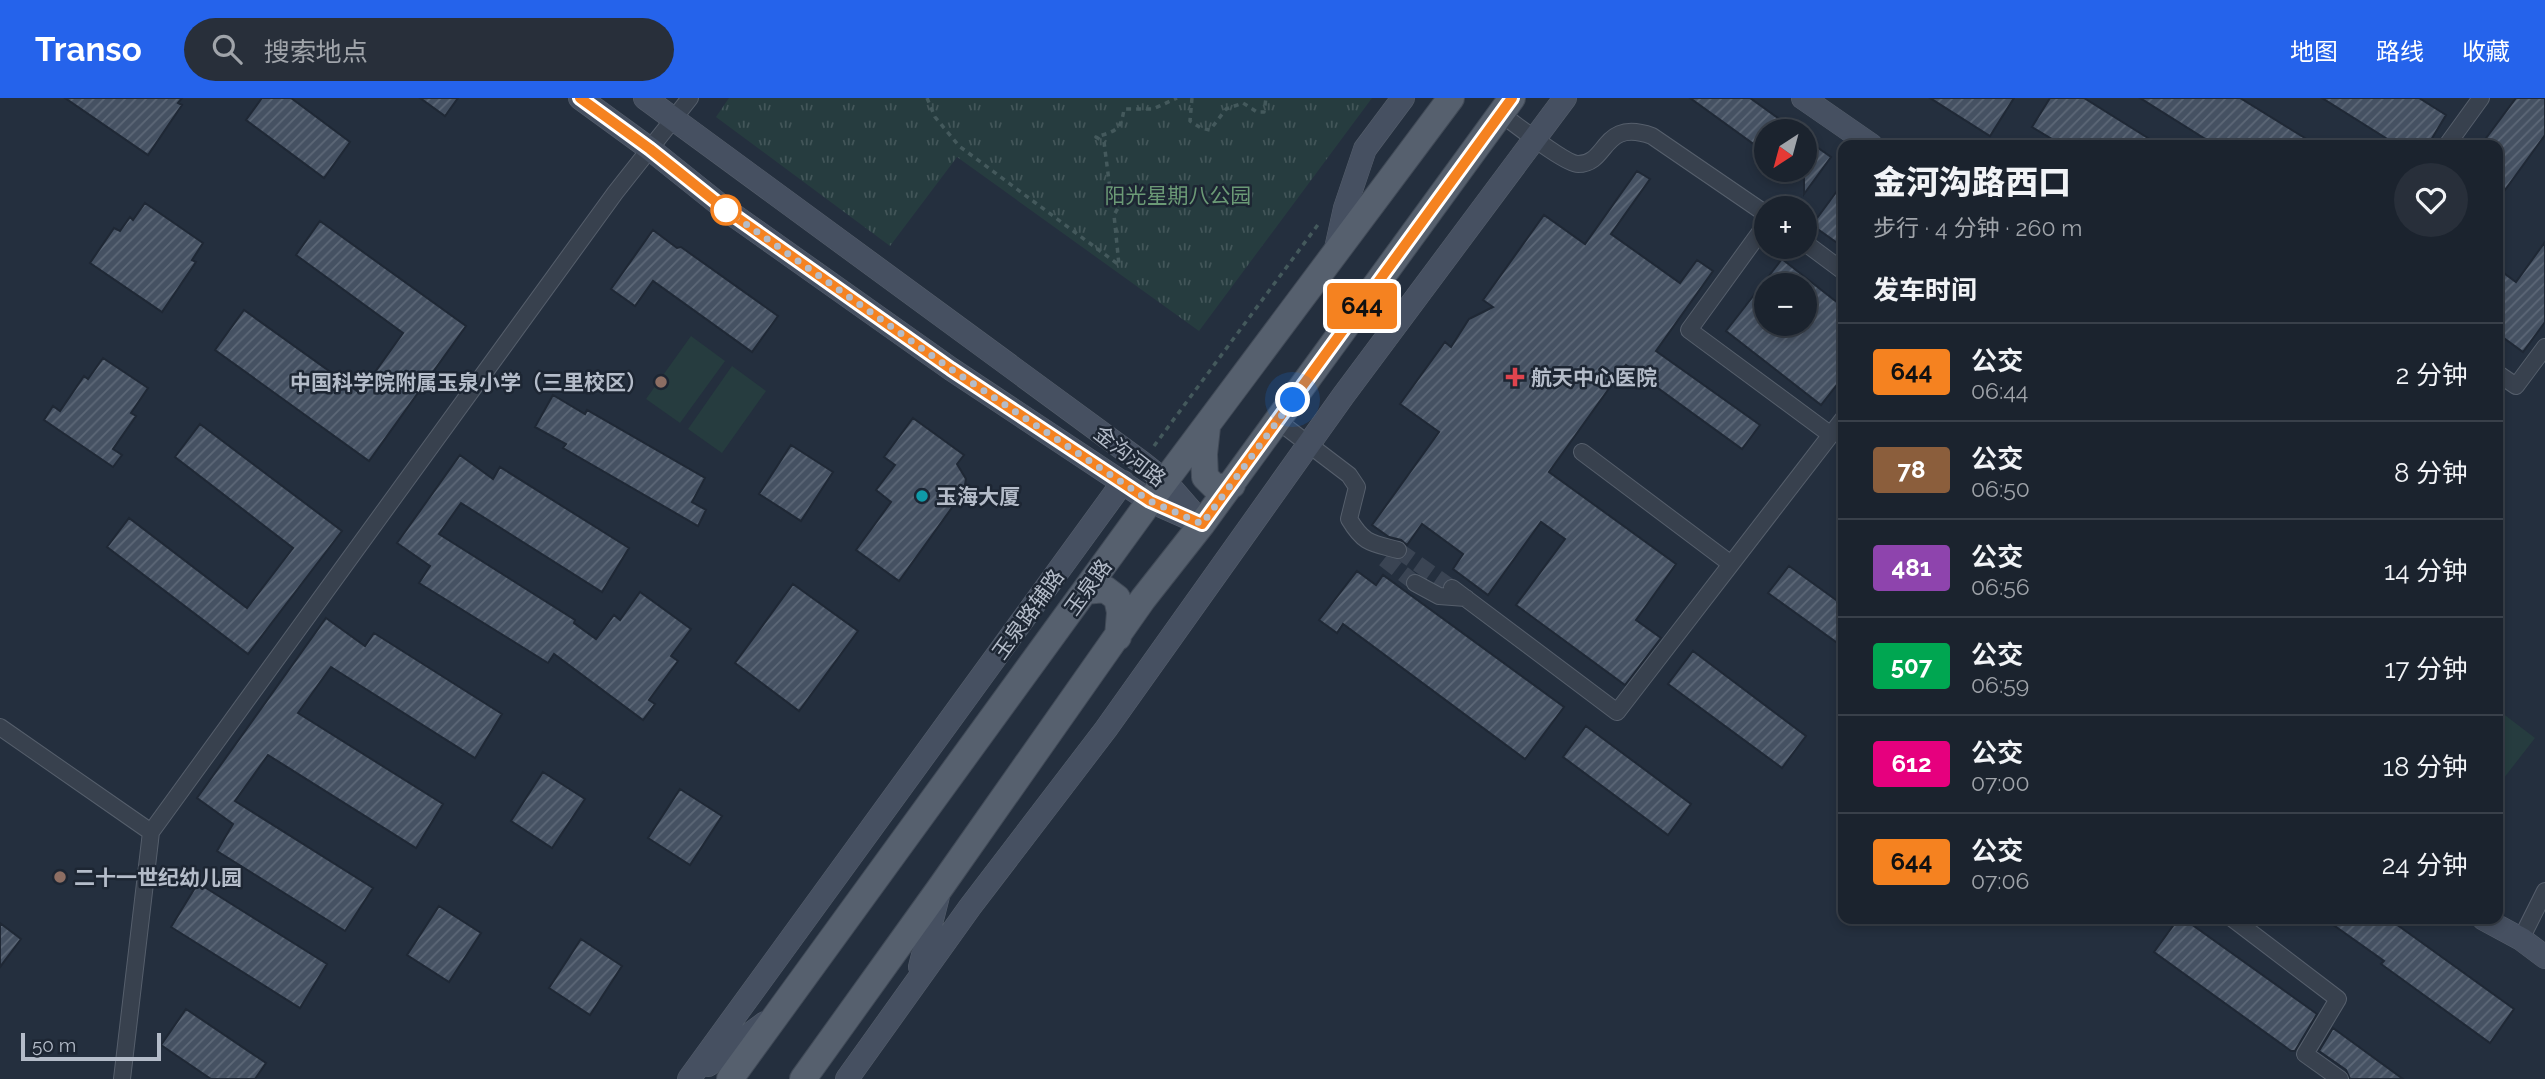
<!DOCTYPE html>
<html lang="zh">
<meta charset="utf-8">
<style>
:root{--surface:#1b232e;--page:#282f3a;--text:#f1f3f6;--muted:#a0a4aa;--line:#39404a;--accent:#2563eb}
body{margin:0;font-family:Raleway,"Noto Sans SC",sans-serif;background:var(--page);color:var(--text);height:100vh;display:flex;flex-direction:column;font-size:26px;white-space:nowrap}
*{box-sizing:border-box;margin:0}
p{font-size:23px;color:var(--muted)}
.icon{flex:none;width:38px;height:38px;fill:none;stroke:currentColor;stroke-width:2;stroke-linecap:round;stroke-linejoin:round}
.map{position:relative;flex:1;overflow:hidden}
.side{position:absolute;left:1838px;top:42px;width:665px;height:784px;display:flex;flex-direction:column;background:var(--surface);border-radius:14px;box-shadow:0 4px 10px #0003,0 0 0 2px var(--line)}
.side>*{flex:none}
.badge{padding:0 14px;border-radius:5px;font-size:24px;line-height:46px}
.needle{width:46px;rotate:216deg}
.controls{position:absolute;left:1754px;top:21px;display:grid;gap:14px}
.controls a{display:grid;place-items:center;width:63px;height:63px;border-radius:50%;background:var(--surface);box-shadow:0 4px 10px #0003,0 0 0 2px var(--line);font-size:35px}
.scale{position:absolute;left:21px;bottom:18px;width:140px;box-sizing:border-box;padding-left:7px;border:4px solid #b4bcc9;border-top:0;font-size:19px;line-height:24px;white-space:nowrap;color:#b4bcc9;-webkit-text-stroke:5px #1d2633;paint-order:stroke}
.you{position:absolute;width:35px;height:35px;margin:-18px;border:5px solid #fff;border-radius:50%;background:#1a73e8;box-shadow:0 0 0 10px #1a73e833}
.map>.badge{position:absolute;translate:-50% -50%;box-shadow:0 0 0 4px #fff}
h2{padding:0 35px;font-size:26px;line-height:63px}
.round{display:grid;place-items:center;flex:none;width:74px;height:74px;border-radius:37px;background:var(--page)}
.head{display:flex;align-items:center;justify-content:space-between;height:119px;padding:0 35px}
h1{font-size:33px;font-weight:800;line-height:52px}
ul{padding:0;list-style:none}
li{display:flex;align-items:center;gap:21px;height:98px;padding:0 35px;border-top:2px solid var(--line)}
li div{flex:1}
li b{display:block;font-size:26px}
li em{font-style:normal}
li .badge{min-width:77px;font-weight:700;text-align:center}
header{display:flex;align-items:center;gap:42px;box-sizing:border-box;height:98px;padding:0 35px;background:var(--accent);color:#fff}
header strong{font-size:33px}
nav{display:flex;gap:38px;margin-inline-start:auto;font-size:24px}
.search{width:490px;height:63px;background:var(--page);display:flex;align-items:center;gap:18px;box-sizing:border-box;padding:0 24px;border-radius:38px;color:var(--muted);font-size:26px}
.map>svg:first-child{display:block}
.park{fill:url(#park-tufts)}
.pitch{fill:#263c3f}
.building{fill:url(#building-hatch);stroke:#1f2835;stroke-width:2;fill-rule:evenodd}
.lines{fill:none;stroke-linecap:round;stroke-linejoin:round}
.street-tunnel{stroke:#3a4453;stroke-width:16;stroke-dasharray:16 8;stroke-linecap:butt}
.street-casing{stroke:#565f6c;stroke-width:18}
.secondary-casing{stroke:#565f6c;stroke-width:24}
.primary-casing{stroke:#414a57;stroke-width:28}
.path{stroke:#44595c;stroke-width:3.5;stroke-dasharray:5 5;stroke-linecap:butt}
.street{stroke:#38414e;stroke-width:16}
.secondary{stroke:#465061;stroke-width:23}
.primary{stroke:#56606e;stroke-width:26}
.line-casing{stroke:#fff;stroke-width:16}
.line{stroke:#f58220;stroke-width:10}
.walk{stroke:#b4bcc9;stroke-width:7;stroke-dasharray:0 12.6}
.stop-dot{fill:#fff;stroke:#f58220;stroke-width:3.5}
.health-dot{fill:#e0444e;stroke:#1d2633;stroke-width:2.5}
.education-dot{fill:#8d6e63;stroke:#1d2633;stroke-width:2.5}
.culture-dot{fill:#0f9aa8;stroke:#1d2633;stroke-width:2.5}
.labels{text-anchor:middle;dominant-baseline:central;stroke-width:5;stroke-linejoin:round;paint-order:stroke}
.park-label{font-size:21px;fill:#6b9a76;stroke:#1d2633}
.poi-label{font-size:21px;font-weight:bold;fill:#b4bcc9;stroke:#1d2633;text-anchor:start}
.street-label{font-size:21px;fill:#b4bcc9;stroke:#1d2633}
</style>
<header>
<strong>Transo</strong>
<div class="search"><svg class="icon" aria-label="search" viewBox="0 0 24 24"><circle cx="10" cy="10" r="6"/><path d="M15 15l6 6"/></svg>搜索地点</div>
<nav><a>地图</a><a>路线</a><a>收藏</a></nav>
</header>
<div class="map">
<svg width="2545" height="981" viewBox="0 0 2545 981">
<defs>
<pattern id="park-tufts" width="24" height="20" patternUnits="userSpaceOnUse" patternTransform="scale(1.75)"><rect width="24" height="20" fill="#263c3f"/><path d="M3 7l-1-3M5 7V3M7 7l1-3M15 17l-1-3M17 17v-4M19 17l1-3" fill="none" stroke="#435659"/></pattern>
<pattern id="building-hatch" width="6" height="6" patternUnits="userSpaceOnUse" patternTransform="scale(1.75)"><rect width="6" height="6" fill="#455162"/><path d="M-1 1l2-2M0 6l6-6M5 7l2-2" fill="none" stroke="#5d6877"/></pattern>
</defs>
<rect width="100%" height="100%" fill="#242f3e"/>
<path class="park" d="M729,0H1372L1199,233L957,59L890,148L716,19Z"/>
<path class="pitch" d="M691,238L725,263L680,325L646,301Z
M732,268L766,293L722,355L688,331Z
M2497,611L2535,640L2497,689Z"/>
<path class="building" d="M65,0H182L178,5L182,7L148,57Z
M262,0H291L350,44L324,80L246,22Z
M420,0H458L445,18Z
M1690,0H1750L1796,33H1766V55Z
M1930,0H2014L1990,38Z
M2050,0H2084L2159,47H2062L2032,29Z
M2140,0H2240L2316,47H2215Z
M2322,0H2419L2446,17L2428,47H2397Z
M2516,0H2545V37L2497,103V47H2481Z
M1804,40L1831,59L1804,96Z
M1637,73L1650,81L1611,136L1680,185L1697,162L1713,173L1656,253L1760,327L1742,351L1626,267L1549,374L1676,466L1636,522L1661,540L1625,587L1516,507L1565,441L1541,424L1488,497L1453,471L1463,456L1422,426L1407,447L1401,442L1389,439L1372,427L1439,334L1400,306L1445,244L1451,249L1469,221L1493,209L1483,202L1544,117L1585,146Z
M1843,85V149L1812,127Z
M145,105L203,145L192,162L196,164L162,214L90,165L114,130L120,133L130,119L133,122Z
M320,123L466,228L369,363L215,252L244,212L360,295L403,235L296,157Z
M653,132L677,150L681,149L778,218L752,254L653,183L635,208L611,191Z
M2545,144V224L2523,254L2497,235V170L2516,184Z
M1782,161L1843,209V279L1821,307L1726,233ZM1766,187H1804V226H1766Z
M103,260L148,290L131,315L136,318L113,351L122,357L113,369L44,322L53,308L60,313L84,278L88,281Z
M553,297L585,316L587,312L705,380L692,404L706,412L698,428L563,350L566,346L535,329Z
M913,320L964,357L957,366L966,381L964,393L899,483L856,452L891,404L876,392L895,367L884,359Z
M200,326L342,433L248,556L107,449L129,420L247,510L293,450L175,359Z
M791,347L833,374L801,423L759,396Z
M460,357L493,381L500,369L629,450L602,494L461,405L439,436L575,522L574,525L596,541L614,517L620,522L640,494L691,531L671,558L678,563L649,602L655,606L643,622L554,556L548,565L419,485L430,468L397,445Z
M1789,468L1843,507V549L1768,495Z
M1357,473L1376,487L1383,477L1564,609L1525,661L1343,526L1337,535L1319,522Z
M793,486L858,533L799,613L735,565Z
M326,520L365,548L374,535L502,616L475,660L331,569L298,615L443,706L416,750L268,657L235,703L373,790L345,833L217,753L233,726L197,700Z
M1693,553L1806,638L1782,670L1668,586Z
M1586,628L1691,706L1668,737L1563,659Z
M543,674L585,701L552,750L511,723Z
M680,691L722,718L690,767L648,740Z
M198,785L327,866L300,910L171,829Z
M439,808L481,835L449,884L407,857Z
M2178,821H2184L2317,916L2295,953H2291L2154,854Z
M2325,821H2389L2514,911L2490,945L2381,866L2384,863Z
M0,825L21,841L0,869Z
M581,841L622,868L590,917L549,890Z
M186,911L266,965L255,981H211L161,947Z
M2333,930L2403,981H2350L2346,972L2319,953Z"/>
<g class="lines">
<path class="street-tunnel" d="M1398,452L1452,490
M1384,461L1415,485"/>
<g class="street-casing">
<path id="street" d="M1501,16C1514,25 1565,66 1578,66C1609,66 1601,20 1652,38L1766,116
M2447,47L2481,0
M1766,126L1689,232L1831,337
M1804,144L1843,173
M2497,275L2516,288L2545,249
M1278,323L1349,377L1357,389L1349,421C1364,446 1371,445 1398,452
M1582,354L1731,466
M1415,485L1439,498L1466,500
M1452,490L1617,614L1843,321
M0,629L151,734
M2233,821L2338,901L2305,956L2340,981
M2521,841L2545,793
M122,981L151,734L615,95L690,0"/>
</g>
<g class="secondary-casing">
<path id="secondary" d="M580,0L650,51L725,111L951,271L1150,403L1202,426
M645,0L1141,364L1165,383L1199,422
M1803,0L1871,47
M1335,155L1345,110L1365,51L1403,0
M2484,821L2521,841L2545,859
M920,869L939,794
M708,967L765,925
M689,981L1123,384
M847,981L970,809L1106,631L1343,298L1565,0"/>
</g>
<g class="primary-casing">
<path id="primary" d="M1207,329L1204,356L1205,379L1216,390L1232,387
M1085,493L1105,491L1117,500L1120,514L1118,539
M730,981L1150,403L1451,0
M803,981L940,790L1143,501L1202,426L1512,0"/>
</g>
<path class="path" d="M927,0L935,19L959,48L1119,167L1114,117L1118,110V103L1110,91L1104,44L1096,39C1115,33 1121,33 1124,11H1153L1177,0
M1192,0L1190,23L1201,30L1210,32L1226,11L1243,5L1257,14H1264L1266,0
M1154,348L1320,124"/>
<use href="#street" class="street"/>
<use href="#secondary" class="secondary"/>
<use href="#primary" class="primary"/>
</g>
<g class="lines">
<g class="line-casing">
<path id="line" d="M580,0L650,51L725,111L951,271L1150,403L1202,426L1512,0"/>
</g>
<use href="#line" class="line"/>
<path class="walk" d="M726,112L951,271L1150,403L1202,426L1293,302"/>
</g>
<circle class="stop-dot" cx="726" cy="112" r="14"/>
<path class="health-dot" d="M1511.5 268.5h7v7h7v7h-7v7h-7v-7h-7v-7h7z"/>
<g class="education-dot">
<circle cx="661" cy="284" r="7"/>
<circle cx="60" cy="779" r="7"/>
</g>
<circle class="culture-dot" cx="922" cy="398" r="7"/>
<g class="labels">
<g class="park-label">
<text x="1178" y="97">阳光星期八公园</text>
</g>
<g class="poi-label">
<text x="1531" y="279">航天中心医院</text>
<text x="647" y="284" text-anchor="end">中国科学院附属玉泉小学（三里校区）</text>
<text x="936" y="398">玉海大厦</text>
<text x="74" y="779">二十一世纪幼儿园</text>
</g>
<g class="street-label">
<text transform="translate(1130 358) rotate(38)">金沟河路</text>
<text transform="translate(1088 489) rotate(-54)">玉泉路</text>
<text transform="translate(1028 516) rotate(-54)">玉泉路辅路</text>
</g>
</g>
</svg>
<div class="controls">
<a><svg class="needle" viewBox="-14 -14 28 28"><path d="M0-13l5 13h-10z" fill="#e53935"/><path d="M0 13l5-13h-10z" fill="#a0a4aa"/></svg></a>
<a>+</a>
<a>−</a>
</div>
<div class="scale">50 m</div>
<div class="you" style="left:1293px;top:302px"></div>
<b class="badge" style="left:1362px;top:208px;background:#f58220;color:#111">644</b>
<section class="side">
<div class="head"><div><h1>金河沟路西口</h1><p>步行 · 4 分钟 · 260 m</p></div><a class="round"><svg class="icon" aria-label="heart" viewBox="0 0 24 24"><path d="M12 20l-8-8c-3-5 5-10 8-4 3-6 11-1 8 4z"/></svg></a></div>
<h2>发车时间</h2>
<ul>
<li><span class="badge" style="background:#f58220;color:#111">644</span><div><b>公交</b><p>06:44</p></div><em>2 分钟</em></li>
<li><span class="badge" style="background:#8b5e3c;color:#fff">78</span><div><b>公交</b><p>06:50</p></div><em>8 分钟</em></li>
<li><span class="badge" style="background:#8e44ad;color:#fff">481</span><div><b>公交</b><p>06:56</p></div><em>14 分钟</em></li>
<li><span class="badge" style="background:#00a651;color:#fff">507</span><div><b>公交</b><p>06:59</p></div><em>17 分钟</em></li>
<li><span class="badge" style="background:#e6007e;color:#fff">612</span><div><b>公交</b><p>07:00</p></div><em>18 分钟</em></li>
<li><span class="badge" style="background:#f58220;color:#111">644</span><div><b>公交</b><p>07:06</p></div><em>24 分钟</em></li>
</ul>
</section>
</div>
